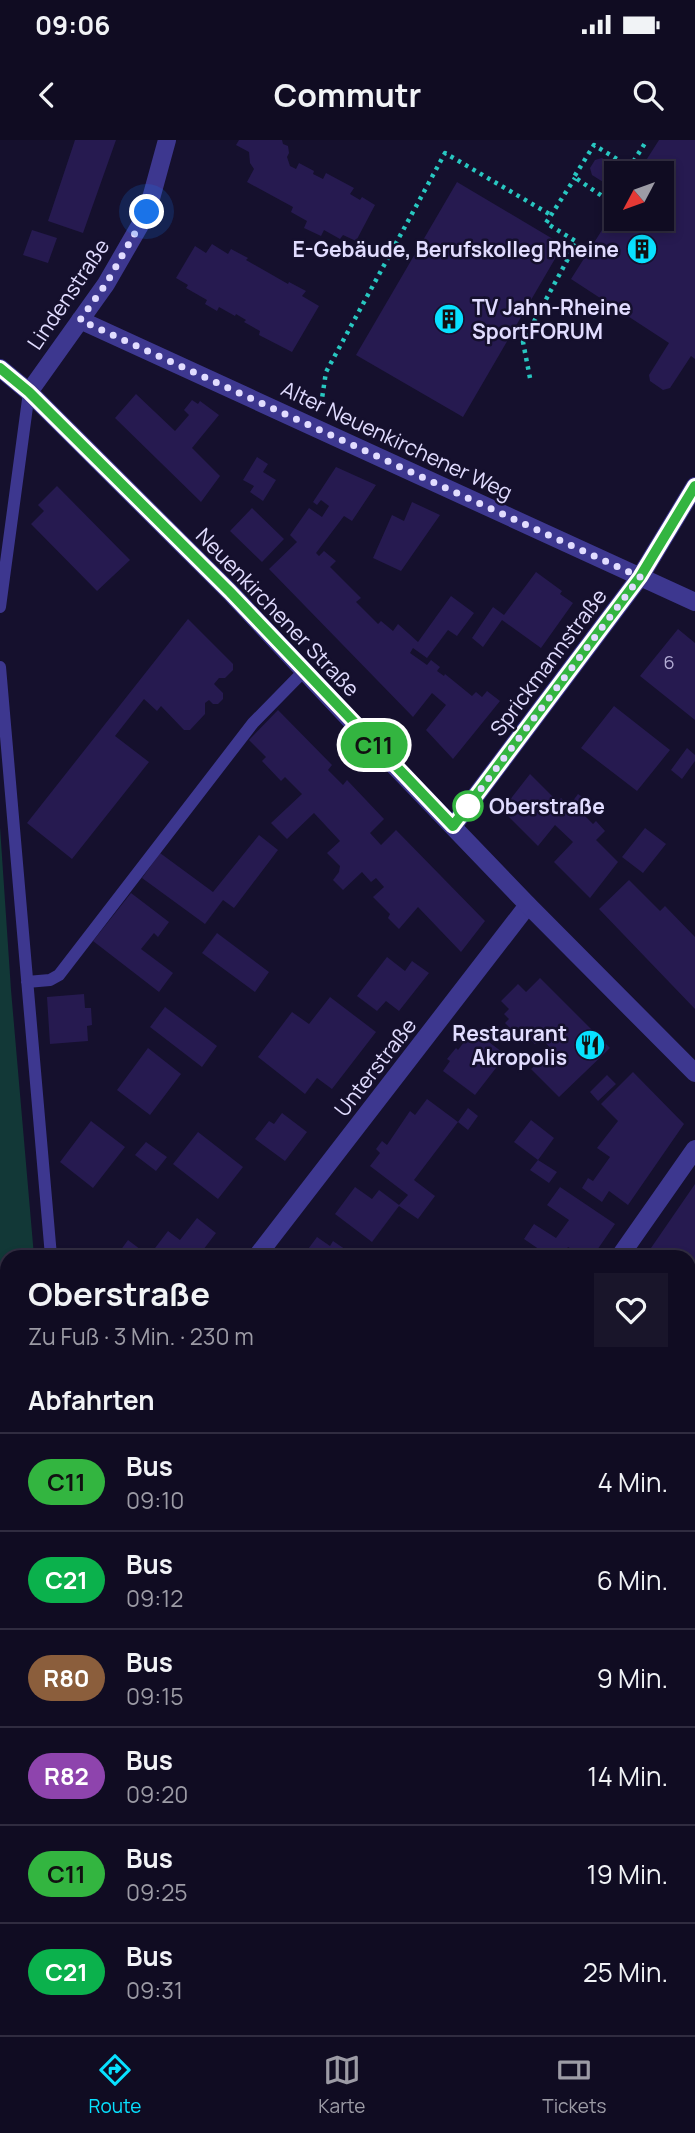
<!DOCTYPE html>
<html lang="de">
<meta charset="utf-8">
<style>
:root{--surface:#100c22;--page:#19152a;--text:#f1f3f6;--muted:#9c9ba5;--line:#302c40;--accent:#08e1ff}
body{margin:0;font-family:Manrope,sans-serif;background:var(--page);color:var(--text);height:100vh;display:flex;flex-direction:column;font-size:26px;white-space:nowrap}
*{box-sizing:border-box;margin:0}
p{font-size:23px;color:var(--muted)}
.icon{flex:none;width:38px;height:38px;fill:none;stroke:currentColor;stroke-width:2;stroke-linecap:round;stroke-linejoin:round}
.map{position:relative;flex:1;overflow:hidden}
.panel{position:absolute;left:0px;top:1110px;width:696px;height:786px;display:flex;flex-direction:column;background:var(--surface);border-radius:21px 21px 0 0;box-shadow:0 4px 10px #0003,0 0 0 2px var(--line)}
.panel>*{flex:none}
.badge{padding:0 14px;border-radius:23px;font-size:24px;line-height:46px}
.needle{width:46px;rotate:229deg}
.tools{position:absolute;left:604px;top:21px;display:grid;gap:14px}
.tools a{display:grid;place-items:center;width:70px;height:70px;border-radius:0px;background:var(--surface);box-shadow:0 4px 10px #0003,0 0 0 2px var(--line);font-size:35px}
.you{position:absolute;width:35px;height:35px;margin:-18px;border:5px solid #fff;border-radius:50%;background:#1a73e8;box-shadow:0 0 0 10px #1a73e833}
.map>.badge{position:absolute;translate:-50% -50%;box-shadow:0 0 0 4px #fff}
h2{padding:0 28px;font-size:26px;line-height:63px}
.round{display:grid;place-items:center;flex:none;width:74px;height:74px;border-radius:0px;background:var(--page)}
.head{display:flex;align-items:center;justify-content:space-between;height:119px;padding:0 28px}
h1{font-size:33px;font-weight:700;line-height:52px}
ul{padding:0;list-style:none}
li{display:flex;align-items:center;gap:21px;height:98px;padding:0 28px;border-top:2px solid var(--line)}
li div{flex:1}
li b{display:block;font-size:26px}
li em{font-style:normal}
li .badge{min-width:77px;font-weight:700;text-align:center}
.status{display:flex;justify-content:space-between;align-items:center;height:49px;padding:0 35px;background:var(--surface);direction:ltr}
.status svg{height:19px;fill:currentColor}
header{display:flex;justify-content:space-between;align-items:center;height:91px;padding:0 28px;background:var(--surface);font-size:32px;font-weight:700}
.tabs{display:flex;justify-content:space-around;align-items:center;height:98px;border-top:2px solid var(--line);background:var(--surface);font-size:19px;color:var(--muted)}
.tabs a{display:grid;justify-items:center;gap:4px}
.tabs .on{color:var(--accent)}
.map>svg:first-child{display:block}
.green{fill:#123837}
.building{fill:#261a50}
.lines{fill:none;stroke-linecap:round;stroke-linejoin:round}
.path{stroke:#28c7c1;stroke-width:4.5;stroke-dasharray:3.5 5;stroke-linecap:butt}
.service{stroke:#3d378f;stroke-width:12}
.minor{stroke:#3d378f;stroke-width:18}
.tertiary{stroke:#3d378f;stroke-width:18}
.line-casing{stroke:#fff;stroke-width:16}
.line{stroke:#33b540;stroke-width:10}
.walk{stroke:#e1dcff;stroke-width:7;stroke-dasharray:0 12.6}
.stop-dot{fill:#fff;stroke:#33b540;stroke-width:3.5}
.labels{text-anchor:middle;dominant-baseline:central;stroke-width:5;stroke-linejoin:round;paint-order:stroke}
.number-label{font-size:18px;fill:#b2acd3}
.poi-label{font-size:21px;font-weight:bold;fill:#e1dcff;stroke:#15102d;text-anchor:end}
.street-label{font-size:21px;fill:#e1dcff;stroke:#15102d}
.stop-label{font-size:21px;font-weight:bold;fill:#e1dcff;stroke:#15102d;text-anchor:start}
</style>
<div class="status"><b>09:06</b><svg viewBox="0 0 49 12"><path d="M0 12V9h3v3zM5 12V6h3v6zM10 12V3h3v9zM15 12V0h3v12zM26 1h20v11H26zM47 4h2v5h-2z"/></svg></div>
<header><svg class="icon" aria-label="back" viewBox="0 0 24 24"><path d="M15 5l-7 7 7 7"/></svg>Commutr<svg class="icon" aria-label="search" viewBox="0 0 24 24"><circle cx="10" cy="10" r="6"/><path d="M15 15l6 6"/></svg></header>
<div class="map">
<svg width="695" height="1895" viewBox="0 0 695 1895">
<rect width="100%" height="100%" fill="#15102d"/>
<path class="green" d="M0,687L11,850L34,1116H7V1244L0,1165Z"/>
<path class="building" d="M75,0H116L83,93L48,81Z
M239,0H282L283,4L288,6L289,13L287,17L290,26L296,29L299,23L314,31L313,34L323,39L326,33L354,48L350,54L360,60L362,57L375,65L356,101L343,95L340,99L324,90L321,96L304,88L307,81L291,72L293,67L247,42L254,29L250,23L249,12L236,5Z
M659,0H695V219L691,216L670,248L663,250L650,241L649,235L669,203L571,139L616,68V79H662V33H638Z
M602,18L626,33H616V50L592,35L590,28L595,20Z
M457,42L563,105L463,277L356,215Z
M32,90L57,98L48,123L23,115Z
M212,104L228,114L231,109L248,118L246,120L288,144L289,142L306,151L302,156L319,166L292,212L259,195L260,191L244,182L246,180L236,174L235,176L219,167L217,171L205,164L207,160L186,148L188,145L176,138L195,106L206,113Z
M136,254L175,291L189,275L184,270L192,260L198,264L200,261L219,275L192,308L220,336L201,362L115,278Z
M257,317L268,324L263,332L276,340L263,361L250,352L254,346L243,340Z
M336,327L376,345L352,381L344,376L316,413L319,416L324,411L336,421L330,427L361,458L356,462L378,484L381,481L393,491L398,484L418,502L451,456L474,473L457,496L448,490L427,518L413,508L410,513L427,525L431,520L440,527L437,531L444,536L445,534L472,556L476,552L482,557L487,551L500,561L453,619L426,590L446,565L432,553L413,577L269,429L297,402L290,395L309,368L322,377L329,366L321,360L317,365L313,362Z
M57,346L130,420L97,451L31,384L44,371L38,365Z
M412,362L440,375L401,431L373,418L392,375L404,381Z
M252,368L284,399L262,422L230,391Z
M536,432L562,451L560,454L573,463L541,508L502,480L483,507L472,498L493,467L504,475Z
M188,479L233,524V530L225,538H219L214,544L223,553V559L218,564H213L209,560L205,563V574L190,590H184L161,566L157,571L144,559L115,596L149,622L72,719L27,683Z
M678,489L695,503V580L640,536Z
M614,566L670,610L637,651L581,608Z
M278,570L332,625L328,630L343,645L347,640L384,679L370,693L381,705L396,690L485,781L461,812L418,767L399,789L388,778L390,774L373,757L384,747L376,738L371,742L362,732L343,750L333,740L339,732L340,726L327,713L340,701L314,673L287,699L271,683L302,654L285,637L281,641L262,621L266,617L249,600Z
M687,608L695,615V621L682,639L671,630Z
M530,634L558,662L561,658L569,666L578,654L588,661L580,671L593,684L596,681L605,691L596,700L618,722L590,758L554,722L573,702L555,685L538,706L502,670Z
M645,688L666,704L643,733L622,717Z
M259,695L278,710L234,768L223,760L205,784L142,738L160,713L213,752Z
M629,740L660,771L665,766L695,797V869L599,769Z
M131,753L169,782L158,797L154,793L141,809L173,833L159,852L93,801Z
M217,793L269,832L255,852L202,813Z
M387,817L405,831L412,821L429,833L399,871L386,861L377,871L357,856Z
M540,838L610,908L559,957L531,929L543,917L550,923L558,916L541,898L535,904L517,887L513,891L505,883L509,879L504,874L509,869L501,861L518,844L526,852Z
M84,854L85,868H91L92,885L87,886L88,901L50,904L47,857Z
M330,857L376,892L332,949L317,938L305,954L258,917L292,872L309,884Z
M165,867L217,906L202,927L150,887Z
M473,890L506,915L475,955L443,931L450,921L447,919L456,908L458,910Z
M148,908L181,934L150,975L117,950Z
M633,932L684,984L628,1065L609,1051L602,1062L582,1048L588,1038L593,1041L610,1017L597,1008L618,981L601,964Z
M607,935L616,944L598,961L590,952Z
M427,959L458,982L414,1040L435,1056L418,1079L399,1066L372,1102L335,1074L355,1047L372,1059L379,1050L399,1065L408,1055L370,1026L380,1013L376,1009L382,1001L387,1005L410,971L415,975Z
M468,968L478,976L468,990L458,982Z
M282,973L307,992L285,1021L255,999L269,981L274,984Z
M531,980L554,998L538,1020L514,1002Z
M91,981L125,1007L93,1048L60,1022Z
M198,992L243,1027L218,1059L173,1024Z
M146,1002L167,1017L156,1031L135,1015Z
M538,1020L557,1032L549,1043L530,1030Z
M695,1044V1140L690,1136V1116H663L651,1108Z
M560,1047L615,1084L593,1116H582L568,1107L562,1116H544L546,1114L524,1099L534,1084L556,1098L569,1080L547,1065Z
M197,1078L216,1093L200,1114L202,1116H127L120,1111L128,1100L149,1116L168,1091L180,1100Z
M317,1097L330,1106L333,1101L355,1116H303Z
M695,1402V1489L690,1497V1410Z
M690,1678L694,1681L690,1686L695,1689V1717L690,1713Z
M158,1888H192L187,1895H153Z"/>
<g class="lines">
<path class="path" d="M608,60L574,37L594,5L630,27L647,0
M530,238L523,202L577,102L546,83L575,38
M321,265L326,232L445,13L551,75
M0,1310L7,1385
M105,1888L106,1895
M38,1895V1888"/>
<path class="service" d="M0,467L29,252
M0,527L51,1116
M27,842L50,840L59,835L253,583L304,531"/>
<path class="minor" d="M80,180L695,462
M29,252L106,144L147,73L167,0
M453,686L640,437L695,346
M257,1116L528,765
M620,1116L695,1009
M690,1540L695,1532
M373,1888L382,1895
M454,1895L459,1888"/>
<path class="tertiary" d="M0,228L29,252L230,452L357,587L528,765L695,933"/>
</g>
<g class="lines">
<g class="line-casing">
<path id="line" d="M0,228L29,252L230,452L453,686L640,437L695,346"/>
</g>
<use href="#line" class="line"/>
<path class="walk" d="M147,72L106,144L80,180L640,437L468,666"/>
</g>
<defs>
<g id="building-disc" transform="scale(1.575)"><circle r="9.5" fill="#08e1ff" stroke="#15102d"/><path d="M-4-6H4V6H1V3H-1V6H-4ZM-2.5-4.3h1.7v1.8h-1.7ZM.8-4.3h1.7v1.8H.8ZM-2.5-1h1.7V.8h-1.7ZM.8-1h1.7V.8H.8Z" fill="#111"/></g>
<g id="restaurant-disc" transform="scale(1.575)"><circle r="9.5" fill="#08e1ff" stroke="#15102d"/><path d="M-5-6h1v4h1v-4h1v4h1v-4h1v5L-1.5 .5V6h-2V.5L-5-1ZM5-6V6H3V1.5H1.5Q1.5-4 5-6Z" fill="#111"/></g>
</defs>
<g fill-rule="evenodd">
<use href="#building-disc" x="642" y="109"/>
<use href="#building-disc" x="449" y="179"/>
<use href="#restaurant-disc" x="590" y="905"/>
</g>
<circle class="stop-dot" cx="468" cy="666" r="14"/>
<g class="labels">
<g class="number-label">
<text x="669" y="522">6</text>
</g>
<g class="poi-label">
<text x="619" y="109">E-Gebäude, Berufskolleg Rheine</text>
<text x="472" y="167" text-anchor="start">TV Jahn-Rheine<tspan x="472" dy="24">SportFORUM</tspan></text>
<text x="567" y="893">Restaurant<tspan x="567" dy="24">Akropolis</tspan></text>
</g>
<g class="street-label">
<text transform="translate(68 154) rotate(-56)">Lindenstraße</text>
<text transform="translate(397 300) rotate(25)">Alter Neuenkirchener Weg</text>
<text transform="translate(278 472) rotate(46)">Neuenkirchener Straße</text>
<text transform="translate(548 522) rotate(-53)">Sprickmannstraße</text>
<text transform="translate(375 927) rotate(-52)">Unterstraße</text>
</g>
<g class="stop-label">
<text x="489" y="666">Oberstraße</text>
</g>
</g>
</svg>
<div class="tools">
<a><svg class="needle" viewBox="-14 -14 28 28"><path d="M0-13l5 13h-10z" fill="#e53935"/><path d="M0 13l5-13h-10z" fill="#9c9ba5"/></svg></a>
</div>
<div class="you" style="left:147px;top:72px"></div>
<b class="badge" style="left:374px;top:605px;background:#33b540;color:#111">C11</b>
<section class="panel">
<div class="head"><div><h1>Oberstraße</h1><p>Zu Fuß · 3 Min. · 230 m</p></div><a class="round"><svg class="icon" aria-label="heart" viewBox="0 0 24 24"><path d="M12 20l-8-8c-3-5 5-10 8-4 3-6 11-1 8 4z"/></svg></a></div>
<h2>Abfahrten</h2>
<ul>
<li><span class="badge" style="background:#33b540;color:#111">C11</span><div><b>Bus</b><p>09:10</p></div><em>4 Min.</em></li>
<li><span class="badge" style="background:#0bb14c;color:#fff">C21</span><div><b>Bus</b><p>09:12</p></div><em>6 Min.</em></li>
<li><span class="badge" style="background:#8b5e3c;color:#fff">R80</span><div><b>Bus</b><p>09:15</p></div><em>9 Min.</em></li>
<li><span class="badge" style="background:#8e44ad;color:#fff">R82</span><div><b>Bus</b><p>09:20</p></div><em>14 Min.</em></li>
<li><span class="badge" style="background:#33b540;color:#111">C11</span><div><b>Bus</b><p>09:25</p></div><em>19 Min.</em></li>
<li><span class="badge" style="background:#0bb14c;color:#fff">C21</span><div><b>Bus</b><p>09:31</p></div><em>25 Min.</em></li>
</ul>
</section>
</div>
<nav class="tabs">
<a class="on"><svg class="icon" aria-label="directions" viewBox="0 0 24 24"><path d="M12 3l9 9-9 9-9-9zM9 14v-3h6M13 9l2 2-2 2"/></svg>Route</a>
<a><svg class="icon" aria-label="map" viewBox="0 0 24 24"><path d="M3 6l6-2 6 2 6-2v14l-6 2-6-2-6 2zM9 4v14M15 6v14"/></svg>Karte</a>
<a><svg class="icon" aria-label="tickets" viewBox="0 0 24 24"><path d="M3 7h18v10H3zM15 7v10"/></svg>Tickets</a>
</nav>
